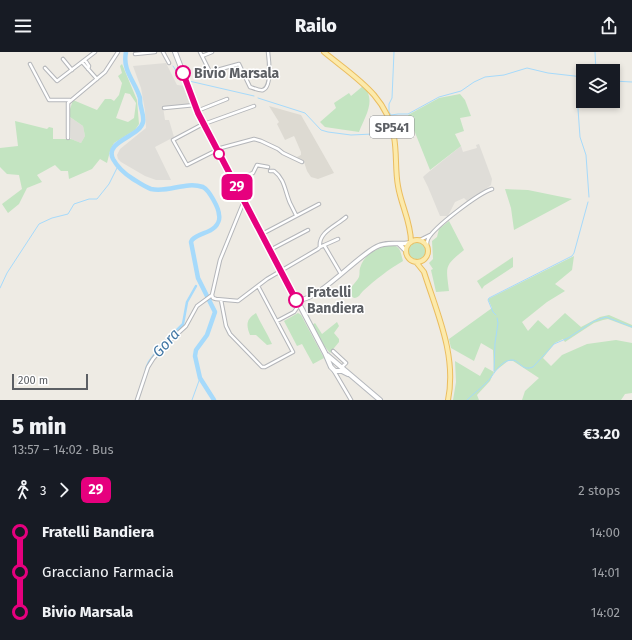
<!DOCTYPE html>
<meta charset="utf-8">
<style>
:root{--surface:#171b24;--page:#242831;--text:#f1f3f6;--muted:#9ea1a6}
body{margin:0;font-family:"Fira Sans",sans-serif;background:var(--page);color:var(--text);height:100vh;display:flex;flex-direction:column;font-size:15px;white-space:nowrap}
*{box-sizing:border-box;margin:0}
p{font-size:13px;color:var(--muted)}
.icon{flex:none;width:22px;height:22px;fill:none;stroke:currentColor;stroke-width:2;stroke-linecap:round;stroke-linejoin:round}
.map{position:relative;height:348px;overflow:hidden}
.panel{display:flex;flex-direction:column;background:var(--surface);flex:1}
.panel>*{flex:none}
.badge{padding:0 8px;border-radius:6px;font-size:14px;line-height:26px}
.fabs{position:absolute;left:576px;top:12px;display:grid;gap:8px}
.fabs a{display:grid;place-items:center;width:44px;height:44px;border-radius:0px;background:var(--surface);box-shadow:0 2px 6px #0003;font-size:20px}
.scale{position:absolute;left:12px;bottom:10px;width:76px;box-sizing:border-box;padding-left:4px;border:2px solid #5c5f64;border-top:0;font-size:11px;line-height:14px;white-space:nowrap;color:#5c5f64;-webkit-text-stroke:3px #fff;paint-order:stroke}
.map>.badge{position:absolute;translate:-50% -50%;box-shadow:0 0 0 2px #fff}
.legs{display:flex;align-items:center;gap:6px;height:44px;padding:0 12px;font-size:13px}
.legs p{margin-inline-start:auto}
.summary{display:flex;align-items:center;justify-content:space-between;height:68px;padding:0 12px}
h1{font-size:22px;font-weight:800;line-height:30px}
ul{padding:0 12px;list-style:none}
li{display:flex;align-items:center;gap:14px;height:40px;font-size:15px}
li i{display:grid;place-items:center;width:6px;height:100%;margin:0 5px;background:currentColor}
li i::after{content:'';width:10px;height:10px;margin:-5px;border:3px solid;border-radius:50%;background:var(--surface)}
li p{margin-inline-start:auto}
li:first-child i{background:linear-gradient(#0000 50%,currentColor 0)}
li:last-child i{background:linear-gradient(currentColor 50%,#0000 0)}
header{display:flex;justify-content:space-between;align-items:center;height:52px;padding:0 12px;background:var(--surface);font-size:18px;font-weight:800}
.map>svg:first-child{display:block}
.industrial{fill:#dfddd8}
.education{fill:#dddad2}
.green{fill:#c3e4c1;fill-rule:evenodd}
.lines{fill:none;stroke-linecap:round;stroke-linejoin:round}
.stream{stroke:#a6dafb;stroke-width:1}
.canal{stroke:#a6dafb;stroke-width:2.5}
.river{stroke:#a6dafb;stroke-width:4.5}
.minor-casing{stroke:#b4b6ba;stroke-width:4.5}
.tertiary-casing{stroke:#b4b6ba;stroke-width:5.5}
.secondary-casing{stroke:#b5b8bd;stroke-width:6}
.primary-casing{stroke:#ebbd5f;stroke-width:6}
.minor{stroke:#fff;stroke-width:2.5}
.tertiary{stroke:#fff;stroke-width:3.5}
.secondary{stroke:#fff;stroke-width:4}
.primary{stroke:#fceaab;stroke-width:4}
.line-1-casing{stroke:#fff;stroke-width:9}
.line-1{stroke:#e6007e;stroke-width:6}
.stop-1-dot{fill:#fff;stroke:#e6007e;stroke-width:2}
.labels{text-anchor:middle;dominant-baseline:central;stroke-width:3;stroke-linejoin:round;paint-order:stroke}
.shield{fill:#fff;stroke:#8d8f92;stroke-width:1}
.shield-label{font-size:13px;font-weight:bold;fill:#5c5f64}
.stop-label{font-size:14px;font-weight:bold;fill:#5c5f64;stroke:#fff;text-anchor:start}
.water-label{font-size:15px;font-style:italic;fill:#4176a4;stroke:#fff}
</style>
<header><svg class="icon" aria-label="menu" viewBox="0 0 24 24"><path d="M4 6h16M4 12h16M4 18h16"/></svg>Railo<svg class="icon" aria-label="share" viewBox="0 0 24 24"><path d="M12 15V3M7 8l5-5 5 5M5 13v7h14v-7"/></svg></header>
<div class="map">
<svg width="632" height="348" viewBox="0 0 632 348">
<rect width="100%" height="100%" fill="#eeebe4"/>
<path class="industrial" d="M166,11L177,33L186,34L191,52L163,55L165,68H169L174,85L155,95L171,128H156L145,124L121,110L118,107L117,103L120,97L146,76L145,59L141,36L133,14Z
M70,65L83,74L85,84L81,91L71,87Z
M479,92L492,127L491,133L468,150L464,146L455,150L448,164H440L428,135L423,125L425,123L461,94L463,100L477,96L476,93Z"/>
<path class="education" d="M269,54L301,63L334,121L318,127L311,125L307,119L304,110L295,106L301,103V100L295,86L294,84L285,88L277,72L279,70Z"/>
<path class="green" d="M122,12L137,48L139,72L135,78L114,91L110,99L107,111L100,107L92,117L69,127L68,119H61L55,113L37,123L42,130L27,136L19,152L8,161L2,152L22,137L19,123L7,122L0,115V96L18,94L15,69L47,77L49,75L53,76V87H71L81,91L85,84L83,74L70,65V57L73,48L97,58L105,47H111L114,49L119,43L122,31L118,24L122,21L120,14ZM125,41L130,42L136,51L134,66L128,70L116,66Z
M363,34C377,48 365,64 359,80L325,75L320,70L336,56L334,51L349,41L351,44Z
M460,42L465,48L471,64L460,66L464,79L455,82L461,94L430,118L408,63L439,46Z
M505,137L528,138L572,147L514,178L511,156Z
M449,169L464,198C444,214 446,214 449,239L436,240L431,218L433,217L429,211L433,207L432,189L437,185L439,177Z
M408 199a9 9 0 1 1 18 0a9 9 0 1 1-18 0Z
M389,193C401,193 400,199 403,209C389,217 375,228 363,239C360,242 359,246 354,246L349,242C349,235 356,231 359,225C360,222 359,219 360,216C364,202 376,197 389,193Z
M574,204L572,218L555,232L565,239L547,250L522,270L528,279L538,268L548,277L565,261L581,275L600,265L609,263L632,273V276L608,267L603,268L594,271L565,290L563,287L555,291L543,306L551,314L562,303L587,292L616,288L632,291V341L625,342L621,348H522L525,339L539,326L513,309H508L494,320L490,329L477,343L479,348H453L456,330L455,309L480,324L485,315L494,320L493,298L481,291L474,309L451,296L449,287L492,256L488,247Z
M513,205V215L484,234L482,237L477,229Z
M256,261C261,272 267,281 272,292L267,293L256,283H250C246,273 246,267 256,261Z
M298,261L301,263L324,306L313,312L302,292L297,294L284,269Z
M337,270L339,274L334,281L339,287V290L330,301L322,291L312,273L315,271L322,282Z"/>
<g class="lines">
<path class="stream" d="M394,0L392,46L389,52V60L391,63L398,62H408L439,45L461,39L474,30L485,25L504,23L527,16L548,21L583,25
M595,0L596,19
M173,14L181,26
M189,29L254,44
M613,29L632,30
M579,32L577,43L580,85L586,103L589,145
M258,46L305,61L321,78L328,80L351,83L373,82L381,77L386,70
M0,236L7,221L39,172L52,166L68,162L74,152L89,147H97L109,132L118,114
M496,263L493,260L488,248L489,246L572,204L574,201L588,150
M494,319L495,291L498,271L497,266
M192,348L200,326
M467,348C473,342 480,337 486,331C493,325 499,309 511,308C520,307 521,320 533,315L554,292L568,286L594,269L606,265L632,275"/>
<path class="canal" d="M146,317L149,310L160,295L183,272L187,250L196,234"/>
<path class="river" d="M126,0C122,19 135,29 140,46C140,49 140,52 141,55C142,60 144,65 143,70C140,85 104,89 113,107C118,116 125,122 133,127C138,130 145,135 151,137C169,141 185,129 203,135C209,138 219,156 219,163C220,167 218,172 215,175C208,182 198,181 192,188L191,190L198,226L215,260L207,283L196,298L195,304L200,326L214,348"/>
<g class="minor-casing">
<path id="minor" d="M163,0L169,11
M200,0L210,20L239,12L250,35C253,36 260,39 263,38C272,35 269,8 268,0
M135,2L155,0
M202,4L212,0
M63,7L72,18
M85,8L89,14L88,17
M82,10L97,27
M30,12L49,48H70
M45,16L57,29L95,0
M164,56L195,53
M197,59L227,47
M203,72L173,88L187,113L217,98
M204,72L254,54
M68,86V51L105,20L118,0
M217,97L254,87L261,89L278,97L283,101L302,110
M270,119H274C285,127 285,140 290,151C292,155 294,159 296,163
M233,128L253,121L257,113L268,115
M262,182L319,152
M420,188L430,183
M324,193L341,222
M427,193C427,191 427,189 428,187C434,175 479,141 492,137
M320,195C318,180 336,174 346,165
M270,198L308,178
M212,243L213,246L216,247L238,249L267,227L318,197L320,195L338,187
M212,243L220,208L244,149
M221,248L226,274L230,282L262,315H265L293,300L258,234
M277,269L294,260L299,253
M333,299L346,311L342,315
M334,319L351,348
M137,348L148,315L153,307L163,295L186,274L197,254L212,243"/>
</g>
<g class="tertiary-casing">
<path id="tertiary" d="M399,192L406,199
M296,248C316,251 356,205 376,195C387,189 397,193 409,191"/>
</g>
<g class="secondary-casing">
<path id="secondary" d="M175,0L199,62L325,301L331,315L335,319H342L348,322
M327,303L380,348"/>
</g>
<g class="primary-casing">
<path id="primary" d="M324,0C354,25 387,43 394,85C397,101 395,118 398,134C401,153 411,170 411,190
M406 199a11 11 0 1 1 22 0a11 11 0 1 1-22 0Z
M416,210L424,220C437,261 457,304 448,348"/>
</g>
<use href="#minor" class="minor"/>
<use href="#tertiary" class="tertiary"/>
<use href="#secondary" class="secondary"/>
<use href="#primary" class="primary"/>
</g>
<g class="lines">
<g class="line-1-casing">
<path id="line-1" d="M183,21L198,61L296,248"/>
</g>
<use href="#line-1" class="line-1"/>
</g>
<g class="stop-1-dot">
<circle cx="183" cy="21" r="7"/>
<circle cx="219" cy="102" r="5"/>
<circle cx="296" cy="248" r="7"/>
</g>
<g class="labels">
<rect class="shield" x="370" y="64" width="44" height="22" rx="3"/>
<g class="shield-label">
<text x="392" y="75">SP541</text>
</g>
<g class="stop-label">
<text x="194" y="21">Bivio Marsala</text>
<text x="307" y="240">Fratelli<tspan x="307" dy="16">Bandiera</tspan></text>
</g>
<g class="water-label">
<text transform="translate(166 291) rotate(-48)">Gora</text>
</g>
</g>
</svg>
<div class="fabs">
<a><svg class="icon" aria-label="layers" viewBox="0 0 24 24"><path d="M12 4l9 5-9 5-9-5zM3 14l9 5 9-5"/></svg></a>
</div>
<div class="scale">200 m</div>
<b class="badge" style="left:237px;top:135px;background:#e6007e;color:#fff">29</b>
</div>
<section class="panel">
<div class="summary"><div><h1>5 min</h1><p>13:57 – 14:02 · Bus</p></div><b>€3.20</b></div>
<div class="legs"><svg class="icon" aria-label="walk" viewBox="0 0 24 24"><circle cx="13" cy="4" r="2"/><path d="M13 8l-2 6 4 7M11 14l-3 7M7 12l3-4h3l4 4"/></svg>3<svg class="icon" aria-label="forward" viewBox="0 0 24 24"><path d="M9 5l7 7-7 7"/></svg><b class="badge" style="background:#e6007e;color:#fff">29</b><p>2 stops</p></div>
<ul>
<li><i style="color:#e6007e"></i><b>Fratelli Bandiera</b><p>14:00</p></li>
<li><i style="color:#e6007e"></i><span>Gracciano Farmacia</span><p>14:01</p></li>
<li><i style="color:#e6007e"></i><b>Bivio Marsala</b><p>14:02</p></li>
</ul>
</section>
